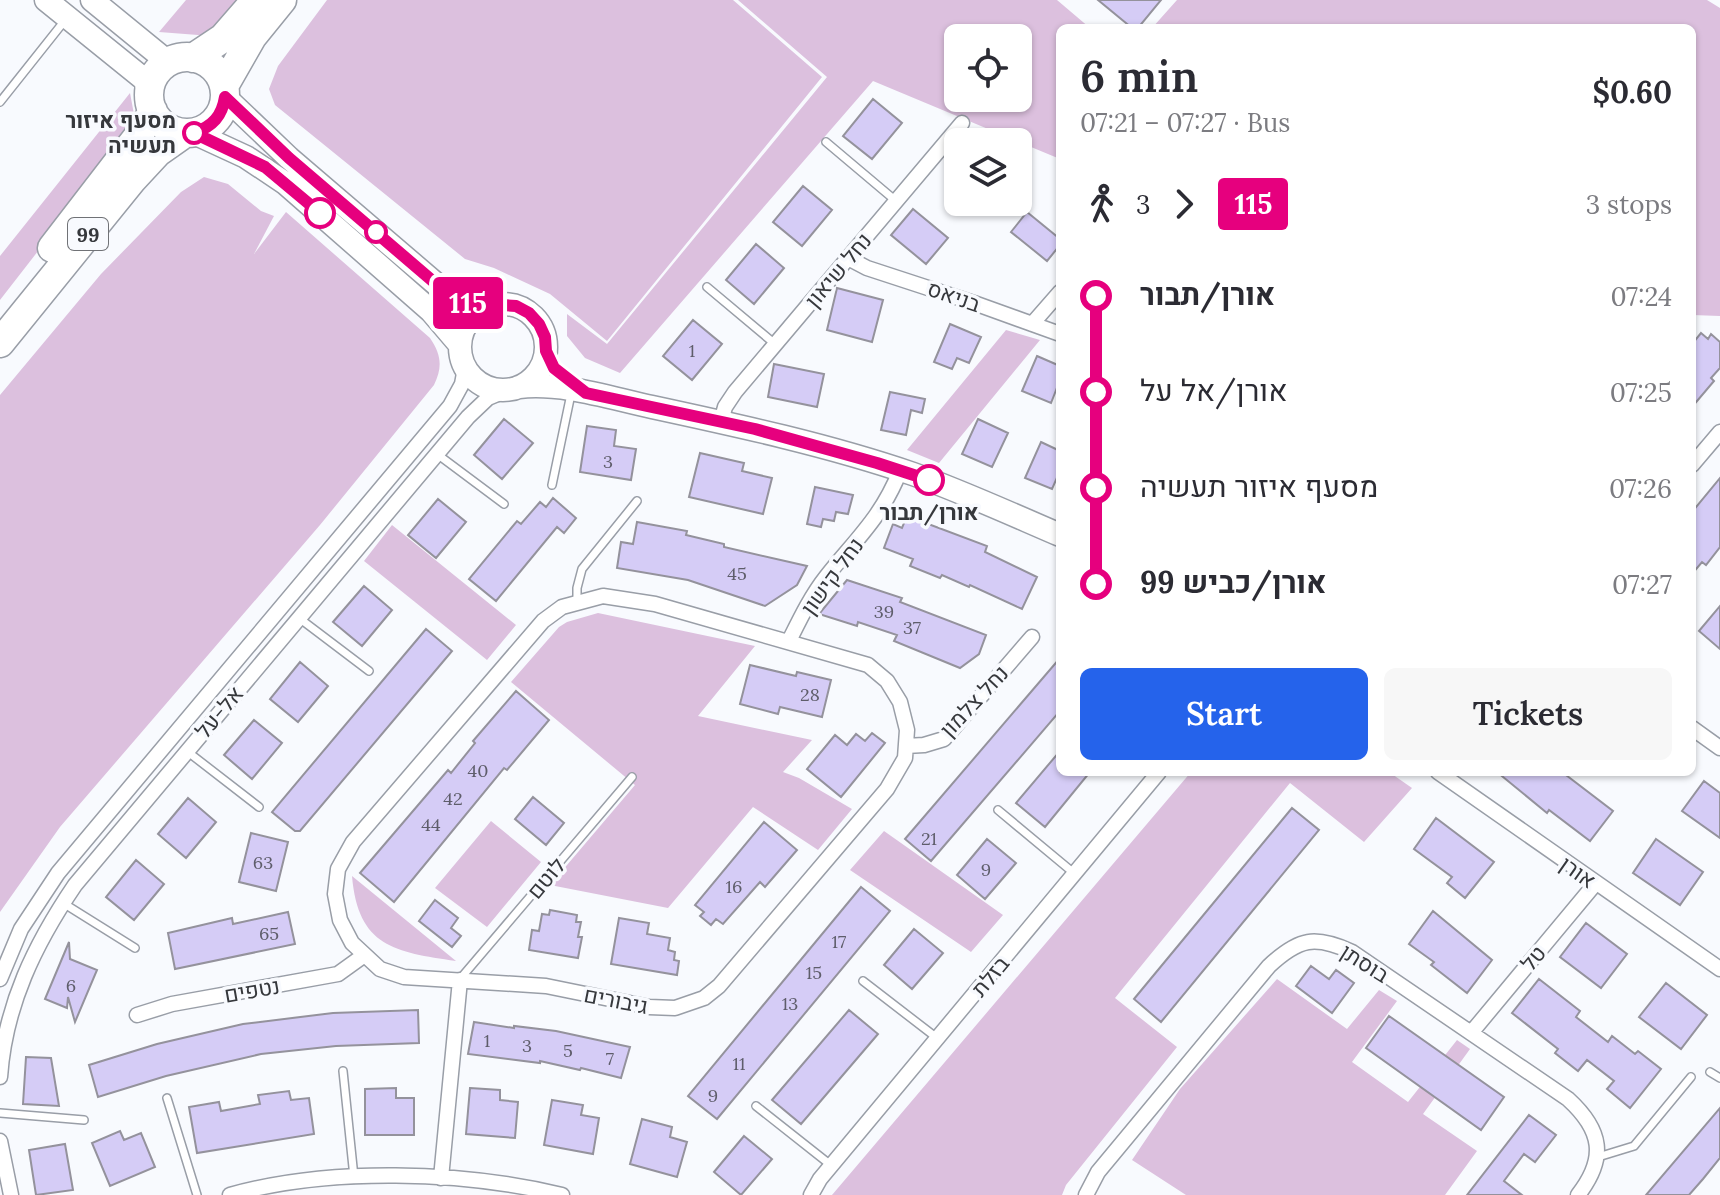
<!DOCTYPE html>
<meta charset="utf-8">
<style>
:root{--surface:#fff;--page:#f7f7f7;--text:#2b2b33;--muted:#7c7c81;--accent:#2563eb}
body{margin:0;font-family:Lora,Heebo,serif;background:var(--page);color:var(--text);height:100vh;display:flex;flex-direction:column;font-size:30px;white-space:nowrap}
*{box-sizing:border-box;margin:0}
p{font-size:26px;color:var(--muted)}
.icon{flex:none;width:44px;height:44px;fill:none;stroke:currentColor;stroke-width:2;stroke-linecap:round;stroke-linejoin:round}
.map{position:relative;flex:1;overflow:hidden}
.details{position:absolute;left:1056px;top:24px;width:640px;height:752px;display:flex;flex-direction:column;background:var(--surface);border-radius:12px;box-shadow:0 2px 6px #0004}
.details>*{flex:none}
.badge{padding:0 16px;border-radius:6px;font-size:28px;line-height:52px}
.fabs{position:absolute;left:944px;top:24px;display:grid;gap:16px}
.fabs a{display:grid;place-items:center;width:88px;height:88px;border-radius:12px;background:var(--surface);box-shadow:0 2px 6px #0004;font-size:40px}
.map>.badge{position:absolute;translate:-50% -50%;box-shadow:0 0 0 4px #fff}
.legs{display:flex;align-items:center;gap:12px;height:88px;padding:0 24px;font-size:26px}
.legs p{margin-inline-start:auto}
.summary{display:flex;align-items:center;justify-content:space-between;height:136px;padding:0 24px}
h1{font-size:44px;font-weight:600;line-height:60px}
.cta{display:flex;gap:16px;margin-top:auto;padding:16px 24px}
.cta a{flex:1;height:92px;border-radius:12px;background:var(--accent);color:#fff;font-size:32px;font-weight:600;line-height:92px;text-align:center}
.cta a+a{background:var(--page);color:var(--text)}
ul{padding:0 24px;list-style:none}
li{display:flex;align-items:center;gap:28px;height:96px;font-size:30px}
li i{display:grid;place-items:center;width:12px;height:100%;margin:0 10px;background:currentColor}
li i::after{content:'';width:20px;height:20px;margin:-10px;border:6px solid;border-radius:50%;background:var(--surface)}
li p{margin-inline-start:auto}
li:first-child i{background:linear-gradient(#0000 50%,currentColor 0)}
li:last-child i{background:linear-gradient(currentColor 50%,#0000 0)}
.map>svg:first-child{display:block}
.green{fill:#dcc0de;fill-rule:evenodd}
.building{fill:#d5ccf6;stroke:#94929c;stroke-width:2}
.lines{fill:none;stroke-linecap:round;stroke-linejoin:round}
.lane-casing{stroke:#999ea7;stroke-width:10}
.street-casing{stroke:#999ea7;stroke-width:17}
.secondary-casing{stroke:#999ea7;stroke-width:25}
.highway-casing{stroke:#999ea7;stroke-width:31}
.lane{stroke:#fff;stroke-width:7}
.street{stroke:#fff;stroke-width:14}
.secondary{stroke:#fff;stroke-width:22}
.highway{stroke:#fff;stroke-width:28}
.line-1-casing{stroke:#fff;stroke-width:18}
.line-1{stroke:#e6007e;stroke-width:12}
.stop-1-dot{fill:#fff;stroke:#e6007e;stroke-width:4}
.labels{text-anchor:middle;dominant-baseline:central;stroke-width:7;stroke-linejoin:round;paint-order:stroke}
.number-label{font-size:18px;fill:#5e5d6a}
.shield{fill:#f8fafe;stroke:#707276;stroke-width:2}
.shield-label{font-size:20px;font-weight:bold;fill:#36383c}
.stop-label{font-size:22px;font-weight:bold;fill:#36383c;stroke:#f8fafe;text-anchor:end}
.street-label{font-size:22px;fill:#36383c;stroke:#f8fafe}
</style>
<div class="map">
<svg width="1720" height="1195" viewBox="0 0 1720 1195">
<rect width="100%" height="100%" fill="#f8fafe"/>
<path class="green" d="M186,0H244L211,36L159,32Z
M327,0H733L822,77L607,341L550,294L494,268L465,259L275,105L269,89L278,66Z
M738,0H1057L1090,28H1060V159L873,81L620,373L585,358L567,336V314L607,344L827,77ZM958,38H1018V98H958Z
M1177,0H1707L1720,8V316L1692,315V28H1152Z
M130,93L136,125L0,300V256Z
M204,177L228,184L261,211L274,216L254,254L286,212L430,338C441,354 443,367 434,385L320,525L60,827L0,912V395L101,274L181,192Z
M1006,330L1040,340L939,463L907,450Z
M392,525L516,625L487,660L364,561Z
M598,613L755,646L698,716L812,740L783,772L799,778L852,809L818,850L753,807L668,908L550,885L635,785L511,682L559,627L567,622Z
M1191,772H1389L1412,788L1364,842L1290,783L1115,998L1177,1047L1066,1185L1062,1195H832Z
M491,821L541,862L487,927L435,888Z
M884,831L1003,915L971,952L850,870Z
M352,876L456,961C395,952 358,947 352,876Z
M1277,979L1347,1029L1379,990L1397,1001L1352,1062L1408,1102L1457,1040L1470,1049L1423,1114L1477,1151L1445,1195H1186L1132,1160L1180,1089Z"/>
<path class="building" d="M1098,0H1161L1138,28H1132Z
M873,99L902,123L872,159L843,136Z
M803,186L832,210L802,246L773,222Z
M913,209L948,238L926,264L891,235Z
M1027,212L1060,239V245L1047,261L1011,232Z
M756,244L784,268L754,304L726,280Z
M837,288L883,300L872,342L827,330Z
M693,320L722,344L692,380L663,356Z
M950,324L981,337L969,363L957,358L952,369L934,362Z
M1701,333L1708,339L1711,334L1720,342V368L1711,378L1714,381L1692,407V344Z
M1037,356L1060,366V380L1051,403L1022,391Z
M774,364L824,374L817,407L768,397Z
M890,392L925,399L922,413L911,410L906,435L881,430Z
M504,419L533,443L502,479L474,455Z
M978,419L1008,433L992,467L962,454Z
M587,426L616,430L614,446L636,449L631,480L580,472Z
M1041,442L1060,451V471L1052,489L1025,478Z
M700,453L744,463L742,471L772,478L763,514L689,497Z
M1720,478V547L1706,565L1702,562L1692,574V512Z
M815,487L853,495L848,514L836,512L834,521L823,519L821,527L807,524Z
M553,498L576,518L564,533L557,527L496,601L469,579L517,521L521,524L540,502L546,507Z
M438,499L466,522L436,558L408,535Z
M907,516L987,546L985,552L1037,577L1022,609L970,585L969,587L942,575L940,578L910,566L913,559L884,548L893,524L902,528Z
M637,522L687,531L686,535L724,544V547L807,566L797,585L765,606L688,580L617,568L621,542L633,544Z
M847,580L902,598L900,602L986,635L979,654L960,668L894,641L897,635L858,622L857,626L819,614Z
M364,586L392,610L362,646L333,622Z
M1720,606V649L1699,631Z
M426,629L452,651L300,831H295L272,812Z
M1060,658V711L931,861L905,839Z
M300,662L328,686L298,722L270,699Z
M750,665L796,676L797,672L831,680L822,717L780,707L778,714L740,704Z
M516,691L549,720L507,770L504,768L394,902L360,873L448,770L451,773L475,743L473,741Z
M254,720L282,743L252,779L224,755Z
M872,733L885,743L841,797L807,769L835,735L847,745L856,734L865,741Z
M1060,751V772H1090L1045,827L1016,803Z
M1497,772H1562L1613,811L1590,841L1549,810L1547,813Z
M1704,781L1720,793V838L1682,811Z
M533,797L564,823L546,845L515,819Z
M188,798L216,822L186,858L158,834Z
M1292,808L1319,830L1161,1022L1134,999Z
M1436,818L1494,862L1465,898L1447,883L1452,877L1414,849Z
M764,822L797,850L765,887L760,882L723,924L716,919L711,925L700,916L704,912L695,905Z
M251,833L288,842L276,891L239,882Z
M987,839L1016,863L985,899L957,875Z
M1656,839L1703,872L1680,905L1633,873Z
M136,860L164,884L134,920L106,897Z
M861,887L890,911L717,1119L688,1096Z
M435,900L458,918L451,928L461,936L452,947L419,921Z
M550,910L577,915L576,922H581L578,937H582L578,958L529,950L532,930L539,931L542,914L549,915Z
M1433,911L1492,960L1467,993L1431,965L1434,962L1409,944Z
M288,912L295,944L175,969L168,933L232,918L233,924Z
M619,918L649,923L647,934L670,938L668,950L675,952L674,960L679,961L677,975L611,964Z
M1586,923L1627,954L1601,988L1560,957Z
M914,929L943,953L912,989L884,965Z
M69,942L70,959L97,970L75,1022L68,997L67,1008L45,999Z
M1311,966L1329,979L1336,970L1354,983L1332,1013L1296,986Z
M1539,979L1580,1011L1576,1017L1608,1042L1612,1036L1635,1054L1638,1051L1661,1069L1630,1108L1607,1089L1614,1081L1587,1060L1578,1071L1555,1053L1558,1049L1512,1013Z
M1666,983L1707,1015L1681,1049L1639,1017Z
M418,1010L419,1043L336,1046L261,1054L166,1076L98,1097L89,1065L157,1044L243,1024L333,1013Z
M849,1010L878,1034L801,1124L772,1100Z
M1389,1016L1504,1097L1481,1130L1366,1048Z
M474,1022L514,1028V1026L556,1031L630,1047L621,1078L581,1068L580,1070L540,1061V1063L468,1054Z
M26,1057L51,1058L59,1106L23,1104Z
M396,1088V1098H414V1135H365V1089Z
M470,1088L500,1090V1100L518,1102L515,1138L466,1134Z
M289,1091L291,1100L309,1098L314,1134L197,1153L189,1107L219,1102L221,1111L260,1104L258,1095Z
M552,1100L583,1105L581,1115L599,1118L593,1154L544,1145Z
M1720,1108V1158L1703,1179L1689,1195H1646Z
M1529,1115L1556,1135L1535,1162L1524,1154L1504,1181L1522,1195H1467Z
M642,1119L672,1127L670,1137L687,1142L677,1177L630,1164Z
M120,1131L124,1140L141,1133L155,1167L110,1186L92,1143Z
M744,1136L772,1159L741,1195L714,1172Z
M65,1144L73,1190L36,1195L29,1150Z"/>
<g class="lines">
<g class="lane-casing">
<path id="lane" d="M0,102L66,19
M826,142L896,201
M707,287L775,344
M437,454L504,504
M552,485L571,394
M577,602V588L582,569L637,501
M299,618L369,671
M188,752L259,807
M998,810L1075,874
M63,903L135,948
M460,979L632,777
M863,981L937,1038
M343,1071L354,1177
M1710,1072L1720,1078
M167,1098L197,1195
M756,1106L832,1166
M0,1113L84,1120
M1598,1157L1634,1146L1691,1077"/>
</g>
<g class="street-casing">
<path id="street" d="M848,258L867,268L974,303L1060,334
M1032,324L1060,292
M721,422L725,407L735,392L962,123
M1692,465L1720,432
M603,596L655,604L868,665L887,681L900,702L907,730L905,758L887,789L719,986L704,998L675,1008L649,1007L546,986L404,977L380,969L352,943L340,920L335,894L338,869L353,842L543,621L562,607Z
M789,641C800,619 811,596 826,577C857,538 881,518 900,471
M1692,728L1720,748
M906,746L924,745L944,739L1032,637
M1438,772L1720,969
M0,979L21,929L58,873L450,406L462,384L465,368
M137,1015L172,1004L338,974L363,956
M1471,1033L1595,884
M0,1077C5,1005 35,944 75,885L468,417L488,398L507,390
M0,1141L11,1195
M441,1178L460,980
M230,1195C329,1167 462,1171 562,1195
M811,1195L820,1179L1159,772
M1086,1195L1098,1172L1269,966C1299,938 1315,935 1352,952L1568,1099C1602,1130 1607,1158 1578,1195"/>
</g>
<g class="secondary-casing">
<path id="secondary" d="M46,0L145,80L150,99
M92,0L163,58H180
M225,97L289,158L442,289L458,299L488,307
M194,133L246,157L285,183L431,311L460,345
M460 347a43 43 0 1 1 86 0a43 43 0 1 1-86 0Z
M519,387C562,382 610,398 652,407C740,426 828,445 913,474C963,492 1011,514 1060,535"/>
</g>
<g class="highway-casing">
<path id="highway" d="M149 95a38 38 0 1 1 76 0a38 38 0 1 1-76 0Z
M193,58L223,38L256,0
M224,86L252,37L282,0
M52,248L139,135L153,111
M0,343L132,180L158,152L185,133"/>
</g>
<use href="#lane" class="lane"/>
<use href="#street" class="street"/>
<use href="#secondary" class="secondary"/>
<use href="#highway" class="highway"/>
</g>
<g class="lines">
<g class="line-1-casing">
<path id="line-1" d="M320,213L265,167L194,133C213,126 222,116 225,97L289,158L442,289L470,303L488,307L502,305L516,306L529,313L539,324L545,337L546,351L554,368L586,393L755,429L877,463L929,480"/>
</g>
<use href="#line-1" class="line-1"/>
</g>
<g class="stop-1-dot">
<circle cx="194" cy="133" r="10"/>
<circle cx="320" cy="213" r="14"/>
<circle cx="376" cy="232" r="10"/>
<circle cx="929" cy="480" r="14"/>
</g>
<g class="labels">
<g class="number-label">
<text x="692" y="350">1</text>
<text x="608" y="461">3</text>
<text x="737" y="573">45</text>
<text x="884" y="611">39</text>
<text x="912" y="627">37</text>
<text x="810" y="694">28</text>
<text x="478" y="770">40</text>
<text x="453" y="798">42</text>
<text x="431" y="824">44</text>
<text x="929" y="838">21</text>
<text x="263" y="862">63</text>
<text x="986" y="869">9</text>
<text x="734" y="886">16</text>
<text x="269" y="933">65</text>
<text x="839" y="941">17</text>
<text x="814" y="972">15</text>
<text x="71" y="985">6</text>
<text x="790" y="1003">13</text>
<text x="487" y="1040">1</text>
<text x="527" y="1045">3</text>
<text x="568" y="1050">5</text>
<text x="610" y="1058">7</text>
<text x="739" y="1063">11</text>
<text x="713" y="1095">9</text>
</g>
<rect class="shield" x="68" y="218" width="40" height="32" rx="6"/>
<g class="shield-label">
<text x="88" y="234">99</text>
</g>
<g class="stop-label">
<text x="176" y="120">מסעף איזור<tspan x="176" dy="25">תעשיה</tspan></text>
<text x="929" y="512" text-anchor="middle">אורן/תבור</text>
</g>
<g class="street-label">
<text transform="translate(838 270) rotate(-50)">נחל שיאון</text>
<text transform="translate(954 296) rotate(19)">בניאס</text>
<text transform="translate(832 576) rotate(-54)">נחל קישון</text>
<text transform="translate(974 701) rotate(-47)">נחל צלמון</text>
<text transform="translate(219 712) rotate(-50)">אל-על</text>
<text transform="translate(1578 872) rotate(35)">אורן</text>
<text transform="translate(546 878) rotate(-50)">לוטם</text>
<text transform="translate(1533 958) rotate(-50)">טל</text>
<text transform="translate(1365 963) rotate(32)">בוסתן</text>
<text transform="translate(990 976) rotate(-50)">בזלת</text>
<text transform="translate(252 990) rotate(-10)">נטפים</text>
<text transform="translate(616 1000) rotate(11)">גיבורים</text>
</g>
</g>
</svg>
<div class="fabs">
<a><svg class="icon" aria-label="locate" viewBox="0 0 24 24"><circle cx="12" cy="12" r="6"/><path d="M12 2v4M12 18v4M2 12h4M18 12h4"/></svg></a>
<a><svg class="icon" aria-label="layers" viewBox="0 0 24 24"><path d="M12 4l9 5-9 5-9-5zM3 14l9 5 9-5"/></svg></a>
</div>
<b class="badge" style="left:468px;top:303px;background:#e6007e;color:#fff">115</b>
<section class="details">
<div class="summary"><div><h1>6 min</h1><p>07:21 – 07:27 · Bus</p></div><b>$0.60</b></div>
<div class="legs"><svg class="icon" aria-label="walk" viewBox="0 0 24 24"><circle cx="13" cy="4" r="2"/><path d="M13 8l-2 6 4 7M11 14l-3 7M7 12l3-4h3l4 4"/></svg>3<svg class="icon" aria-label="forward" viewBox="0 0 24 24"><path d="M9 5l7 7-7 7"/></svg><b class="badge" style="background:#e6007e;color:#fff">115</b><p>3 stops</p></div>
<ul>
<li><i style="color:#e6007e"></i><b>אורן/תבור</b><p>07:24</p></li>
<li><i style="color:#e6007e"></i><span>אורן/אל על</span><p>07:25</p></li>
<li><i style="color:#e6007e"></i><span>מסעף איזור תעשיה</span><p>07:26</p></li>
<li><i style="color:#e6007e"></i><b>אורן/כביש 99</b><p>07:27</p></li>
</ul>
<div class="cta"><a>Start</a><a>Tickets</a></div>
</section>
</div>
